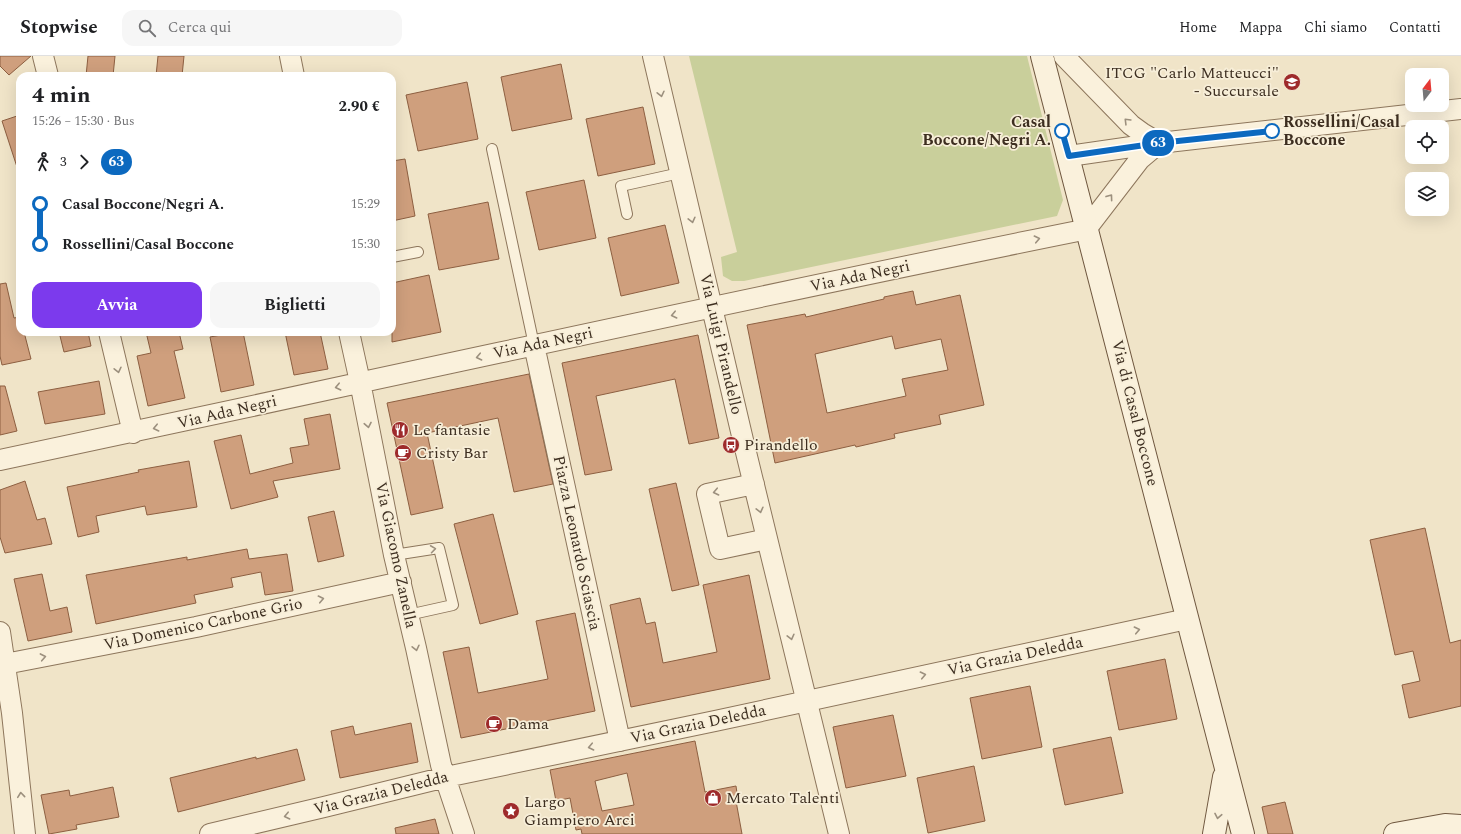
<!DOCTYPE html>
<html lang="it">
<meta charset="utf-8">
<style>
:root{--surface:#fff;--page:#f6f6f6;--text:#202124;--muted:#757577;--line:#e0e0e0;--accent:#7c3aed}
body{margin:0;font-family:Spectral,serif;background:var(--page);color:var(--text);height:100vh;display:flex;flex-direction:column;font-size:15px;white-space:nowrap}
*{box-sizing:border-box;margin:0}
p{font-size:13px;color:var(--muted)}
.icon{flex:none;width:22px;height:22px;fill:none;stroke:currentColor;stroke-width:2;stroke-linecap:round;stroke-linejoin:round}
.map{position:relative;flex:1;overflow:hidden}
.sheet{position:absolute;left:16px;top:16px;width:380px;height:264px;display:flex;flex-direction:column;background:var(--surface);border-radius:12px;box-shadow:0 4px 16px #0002}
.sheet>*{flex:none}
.badge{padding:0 8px;border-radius:13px;font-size:14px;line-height:26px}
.needle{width:26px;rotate:16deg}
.buttons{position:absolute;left:1405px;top:12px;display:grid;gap:8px}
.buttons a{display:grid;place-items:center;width:44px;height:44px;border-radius:8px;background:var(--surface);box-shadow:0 4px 16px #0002;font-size:20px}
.map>.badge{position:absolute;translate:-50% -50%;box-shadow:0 0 0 2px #fff}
.legs{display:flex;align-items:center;gap:6px;height:44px;padding:0 16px;font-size:13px}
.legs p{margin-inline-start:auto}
.overview{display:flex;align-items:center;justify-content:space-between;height:68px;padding:0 16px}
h1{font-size:22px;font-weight:700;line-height:30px}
.cta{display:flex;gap:8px;margin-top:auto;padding:8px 16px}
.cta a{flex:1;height:46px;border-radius:12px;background:var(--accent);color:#fff;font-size:16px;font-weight:700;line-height:46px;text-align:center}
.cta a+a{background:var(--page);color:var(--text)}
ul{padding:0 16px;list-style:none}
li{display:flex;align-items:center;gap:14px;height:40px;font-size:15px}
li i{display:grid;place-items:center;width:6px;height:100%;margin:0 5px;background:currentColor}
li i::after{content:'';width:10px;height:10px;margin:-5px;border:3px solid;border-radius:50%;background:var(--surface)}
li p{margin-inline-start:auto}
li:first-child i{background:linear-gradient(#0000 50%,currentColor 0)}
li:last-child i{background:linear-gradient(currentColor 50%,#0000 0)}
header{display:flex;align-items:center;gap:24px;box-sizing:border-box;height:56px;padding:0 20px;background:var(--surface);border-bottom:1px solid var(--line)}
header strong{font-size:19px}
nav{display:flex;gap:22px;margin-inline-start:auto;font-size:14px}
.search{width:280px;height:36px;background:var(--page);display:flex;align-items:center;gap:10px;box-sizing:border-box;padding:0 14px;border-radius:12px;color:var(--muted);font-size:15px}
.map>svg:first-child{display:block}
.green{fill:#c9cf9b}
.building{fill:#cf9f7d;stroke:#8d5f41;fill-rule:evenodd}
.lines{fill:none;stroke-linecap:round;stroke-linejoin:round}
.lane-casing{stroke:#8d765c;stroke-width:12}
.street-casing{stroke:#8d765c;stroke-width:22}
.secondary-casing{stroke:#6f573f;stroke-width:24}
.lane{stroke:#faf1dc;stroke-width:10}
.street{stroke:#faf1dc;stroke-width:20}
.secondary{stroke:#faf1dc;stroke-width:22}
.oneway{stroke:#9c907e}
.line-1-casing{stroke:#fff;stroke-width:9}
.line-1{stroke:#0c69bf;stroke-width:6}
.stop-1-dot{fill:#fff;stroke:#0c69bf;stroke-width:2}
.labels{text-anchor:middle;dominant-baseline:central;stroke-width:3.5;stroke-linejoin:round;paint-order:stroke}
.poi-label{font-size:16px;fill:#3d2e20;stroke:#f7eed8;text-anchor:start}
.stop-label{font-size:16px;font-weight:bold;fill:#3d2e20;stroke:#f7eed8;text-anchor:end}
.street-label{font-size:16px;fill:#3d2e20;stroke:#f7eed8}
</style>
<header>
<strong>Stopwise</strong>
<div class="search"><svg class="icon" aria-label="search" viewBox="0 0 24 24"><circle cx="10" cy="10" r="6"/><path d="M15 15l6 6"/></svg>Cerca qui</div>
<nav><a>Home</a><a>Mappa</a><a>Chi siamo</a><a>Contatti</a></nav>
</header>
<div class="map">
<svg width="1461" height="778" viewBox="0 0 1461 778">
<rect width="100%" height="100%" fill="#f0e4c8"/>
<path class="green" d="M689,0H1027L1063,144L1057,160L744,225H732L723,220L721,201L737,196Z"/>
<path class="building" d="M0,0H31L9,19L0,10Z
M88,0H115L113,20H86Z
M158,0H184L182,20H156Z
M561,8L572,63L512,75L501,21Z
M467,26L478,83L418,95L406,39Z
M643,51L655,108L598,120L586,63Z
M20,59V111H17L2,65Z
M405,103L415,160L392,165V105Z
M584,124L596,182L539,194L526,136Z
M488,146L499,203L439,214L428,158Z
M665,169L679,227L621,240L608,182Z
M429,219L441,276L392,286V227Z
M6,227L14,262L20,261V276H24L31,303L2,309L0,300V228Z
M913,235L916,249L960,239L984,349L939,359L941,368L894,378L895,382L856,391L855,389L775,407L747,269L805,258L806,261L884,243V241ZM892,280L895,293L941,283L948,314L902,323L906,340L827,357L815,298Z
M59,276H88L91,290L64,296Z
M146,276H179L183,293L174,295L185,342L148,350L137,300L151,297Z
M220,276H243L254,329L221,336L210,281L221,279Z
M285,276H320L328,313L294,319Z
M698,279L719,382L689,388L675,323L596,340L612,414L585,419L562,307Z
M529,318L553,428L514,436L498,362L427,377L443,452L411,459L387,347Z
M99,325L105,358L45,368L38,336Z
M0,330H5L17,375L0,379Z
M330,358L340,413L273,425L278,441L231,453L214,385L241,379L250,418L293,407L290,392L309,389L304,363Z
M189,405L197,451L147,459L145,450L96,460L99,476L78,481L67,431L139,416L138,414Z
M25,425L37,464L45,462L52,488L5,497L0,481V434Z
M676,427L699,529L672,535L649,433Z
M334,455L344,500L318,506L308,461Z
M493,458L518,558L480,568L454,468Z
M1425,472L1450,587L1461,584V650L1409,662L1402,629L1420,625L1413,595L1395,599L1370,484Z
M247,493L249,503L287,498L293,535L265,539L261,516L231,522L233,531L194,539L196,547L96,568L86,519L187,501V504Z
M42,518L50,555L67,551L72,576L28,585L14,523Z
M749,519L770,623L631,651L610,549L640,542L646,568L655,566L663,607L717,596L703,529Z
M575,557L595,655L461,682L443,596L469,591L478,637L548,623L536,565Z
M1165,603L1177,663L1119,674L1107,615Z
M1030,630L1042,691L982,703L970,642Z
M893,659L906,720L846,732L833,671Z
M411,667L418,706L340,722L331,675L353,670L355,679Z
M1111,681L1123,737L1065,749L1053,693Z
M695,685L705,736L736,730L738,744L736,745L742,778H582L581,773L576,774L570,742L556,745L550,714ZM627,717L634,749L602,755L595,725Z
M297,693L305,724L178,756L170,722L256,701V703Z
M974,710L985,765L928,777L917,722Z
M113,731L119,761L76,769L77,773L49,778L41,739L69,734L70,740Z
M1285,746L1293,778H1268L1262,751Z
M435,763L439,778H396L395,772Z"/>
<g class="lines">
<g class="lane-casing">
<path id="lane" d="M492,93L534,289
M627,158L621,130L680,117
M392,201L418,196
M394,499L439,492L453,549L408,559"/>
</g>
<g class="street-casing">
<path id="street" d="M43,0L48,20
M290,0L294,20
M653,0L743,384L839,778
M1064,0L1131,69L1142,77L1159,87
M1069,100L1159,87L1461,53
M109,276L133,377
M349,276L360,326L394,499L416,592L441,709L464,778
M534,289L620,685
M0,404C121,379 242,352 363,326C601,275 839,223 1078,175L1087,172L1140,103L1159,87
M754,428L707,438L720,493L767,483
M0,576L12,657L25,778
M0,607L5,608L196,571L401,526
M210,778L324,751L446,721L715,665L1187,563"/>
</g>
<g class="secondary-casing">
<path id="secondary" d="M1042,0L1243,778
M1214,778L1224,721
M1395,778L1445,769L1461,770"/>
</g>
<use href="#lane" class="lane"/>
<use href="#street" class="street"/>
<use href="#secondary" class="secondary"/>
</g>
<defs><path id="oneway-chevron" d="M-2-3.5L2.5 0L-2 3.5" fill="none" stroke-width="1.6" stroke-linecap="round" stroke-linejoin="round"/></defs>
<g class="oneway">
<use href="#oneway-chevron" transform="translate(661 38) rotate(77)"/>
<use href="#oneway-chevron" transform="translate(1127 65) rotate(-135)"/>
<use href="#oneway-chevron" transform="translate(1110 141) rotate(-54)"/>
<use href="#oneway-chevron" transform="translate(692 164) rotate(76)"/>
<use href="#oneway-chevron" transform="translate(1037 183) rotate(-12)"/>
<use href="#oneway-chevron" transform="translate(674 259) rotate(167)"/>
<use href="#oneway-chevron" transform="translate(479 301) rotate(168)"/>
<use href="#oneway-chevron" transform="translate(118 314) rotate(77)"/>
<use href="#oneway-chevron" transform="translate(338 331) rotate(167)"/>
<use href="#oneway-chevron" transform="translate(368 369) rotate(79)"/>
<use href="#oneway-chevron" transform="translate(156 372) rotate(167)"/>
<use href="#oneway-chevron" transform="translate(716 436) rotate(168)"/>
<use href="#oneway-chevron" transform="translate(760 454) rotate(76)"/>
<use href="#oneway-chevron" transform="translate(433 493) rotate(-8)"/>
<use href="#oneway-chevron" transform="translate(321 543) rotate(-12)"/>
<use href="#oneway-chevron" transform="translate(1137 574) rotate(-12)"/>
<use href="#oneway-chevron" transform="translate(791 581) rotate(76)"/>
<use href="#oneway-chevron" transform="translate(416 592) rotate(77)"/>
<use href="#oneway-chevron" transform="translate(43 601) rotate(-11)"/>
<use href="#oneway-chevron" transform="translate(923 619) rotate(-12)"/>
<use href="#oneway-chevron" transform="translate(591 691) rotate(168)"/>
<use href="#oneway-chevron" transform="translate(21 739) rotate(-96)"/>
<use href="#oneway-chevron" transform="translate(287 760) rotate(167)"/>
<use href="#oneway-chevron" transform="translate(1218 760) rotate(101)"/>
</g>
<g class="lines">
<g class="line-1-casing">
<path id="line-1" d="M1062,75L1069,100L1159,87L1272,75"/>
</g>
<use href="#line-1" class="line-1"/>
</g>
<defs>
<g id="school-disc" transform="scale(0.9)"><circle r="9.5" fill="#9e2a2b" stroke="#f7eed8"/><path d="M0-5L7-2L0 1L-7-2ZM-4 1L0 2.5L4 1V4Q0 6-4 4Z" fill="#fff"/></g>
<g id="restaurant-disc" transform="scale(0.9)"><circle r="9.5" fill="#9e2a2b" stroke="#f7eed8"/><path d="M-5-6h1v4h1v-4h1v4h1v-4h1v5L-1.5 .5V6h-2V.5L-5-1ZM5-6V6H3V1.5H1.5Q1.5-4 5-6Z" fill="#fff"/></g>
<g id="bus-disc" transform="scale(0.9)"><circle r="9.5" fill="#9e2a2b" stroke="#f7eed8"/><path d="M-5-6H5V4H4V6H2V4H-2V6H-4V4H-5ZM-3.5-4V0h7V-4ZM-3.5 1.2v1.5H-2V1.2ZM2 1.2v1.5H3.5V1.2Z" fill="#fff"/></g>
<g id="cafe-disc" transform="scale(0.9)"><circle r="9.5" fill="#9e2a2b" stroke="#f7eed8"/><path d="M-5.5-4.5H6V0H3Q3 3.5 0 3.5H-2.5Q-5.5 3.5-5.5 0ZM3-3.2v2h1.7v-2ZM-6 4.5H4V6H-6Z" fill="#fff"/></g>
<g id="shop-disc" transform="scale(0.9)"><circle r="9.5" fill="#9e2a2b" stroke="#f7eed8"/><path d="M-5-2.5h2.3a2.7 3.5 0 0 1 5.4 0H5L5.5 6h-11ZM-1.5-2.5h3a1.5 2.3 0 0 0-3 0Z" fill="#fff"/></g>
<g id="sight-disc" transform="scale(0.9)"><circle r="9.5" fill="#9e2a2b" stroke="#f7eed8"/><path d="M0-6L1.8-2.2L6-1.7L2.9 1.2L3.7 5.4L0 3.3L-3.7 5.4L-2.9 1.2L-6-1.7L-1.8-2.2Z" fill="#fff"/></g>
</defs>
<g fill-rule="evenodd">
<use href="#school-disc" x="1292" y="26"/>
<use href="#restaurant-disc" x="400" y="374"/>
<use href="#bus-disc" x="731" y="389"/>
<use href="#cafe-disc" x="403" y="397"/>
<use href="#cafe-disc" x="494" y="668"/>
<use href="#shop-disc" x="713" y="742"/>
<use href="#sight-disc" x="511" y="755"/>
</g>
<g class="stop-1-dot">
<circle cx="1062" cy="75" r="7"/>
<circle cx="1272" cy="75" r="7"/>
</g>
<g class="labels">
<g class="poi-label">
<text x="1279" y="17" text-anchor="end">ITCG "Carlo Matteucci"<tspan x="1279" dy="18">- Succursale</tspan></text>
<text x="413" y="374">Le fantasie</text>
<text x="744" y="389">Pirandello</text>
<text x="416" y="397">Cristy Bar</text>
<text x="507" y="668">Dama</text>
<text x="726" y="742">Mercato Talenti</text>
<text x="524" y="746">Largo<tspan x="524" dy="18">Giampiero Arci</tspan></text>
</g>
<g class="stop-label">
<text x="1051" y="66">Casal<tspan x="1051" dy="18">Boccone/Negri A.</tspan></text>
<text x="1283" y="66" text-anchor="start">Rossellini/Casal<tspan x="1283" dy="18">Boccone</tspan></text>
</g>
<g class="street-label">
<text transform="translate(860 220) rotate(-12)">Via Ada Negri</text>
<text transform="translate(543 287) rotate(-12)">Via Ada Negri</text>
<text transform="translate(721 288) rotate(77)">Via Luigi Pirandello</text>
<text transform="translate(227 356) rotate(-13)">Via Ada Negri</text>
<text transform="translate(1135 357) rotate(76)">Via di Casal Boccone</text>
<text transform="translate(577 487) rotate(78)">Piazza Leonardo Sciascia</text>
<text transform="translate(396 499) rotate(78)">Via Giacomo Zanella</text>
<text transform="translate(203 568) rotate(-12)">Via Domenico Carbone Grio</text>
<text transform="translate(1015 600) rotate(-12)">Via Grazia Deledda</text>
<text transform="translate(698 668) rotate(-12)">Via Grazia Deledda</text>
<text transform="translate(381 737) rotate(-14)">Via Grazia Deledda</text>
</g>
</g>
</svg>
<div class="buttons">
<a><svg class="needle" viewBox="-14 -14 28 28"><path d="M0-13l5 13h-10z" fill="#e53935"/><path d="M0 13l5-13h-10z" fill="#757577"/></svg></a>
<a><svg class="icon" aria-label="locate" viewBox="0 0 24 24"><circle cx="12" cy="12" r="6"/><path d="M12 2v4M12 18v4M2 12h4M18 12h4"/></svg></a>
<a><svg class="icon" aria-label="layers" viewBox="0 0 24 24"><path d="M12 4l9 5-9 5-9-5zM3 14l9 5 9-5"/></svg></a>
</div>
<b class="badge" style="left:1158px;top:87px;background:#0c69bf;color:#fff">63</b>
<section class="sheet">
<div class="overview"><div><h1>4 min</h1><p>15:26 – 15:30 · Bus</p></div><b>2.90 €</b></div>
<div class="legs"><svg class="icon" aria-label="walk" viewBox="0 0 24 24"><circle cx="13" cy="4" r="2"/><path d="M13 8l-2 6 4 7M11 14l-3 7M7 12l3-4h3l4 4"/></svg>3<svg class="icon" aria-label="forward" viewBox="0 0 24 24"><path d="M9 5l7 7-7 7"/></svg><b class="badge" style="background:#0c69bf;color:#fff">63</b></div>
<ul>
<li><i style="color:#0c69bf"></i><b>Casal Boccone/Negri A.</b><p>15:29</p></li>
<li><i style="color:#0c69bf"></i><b>Rossellini/Casal Boccone</b><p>15:30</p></li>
</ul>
<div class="cta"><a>Avvia</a><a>Biglietti</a></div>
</section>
</div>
